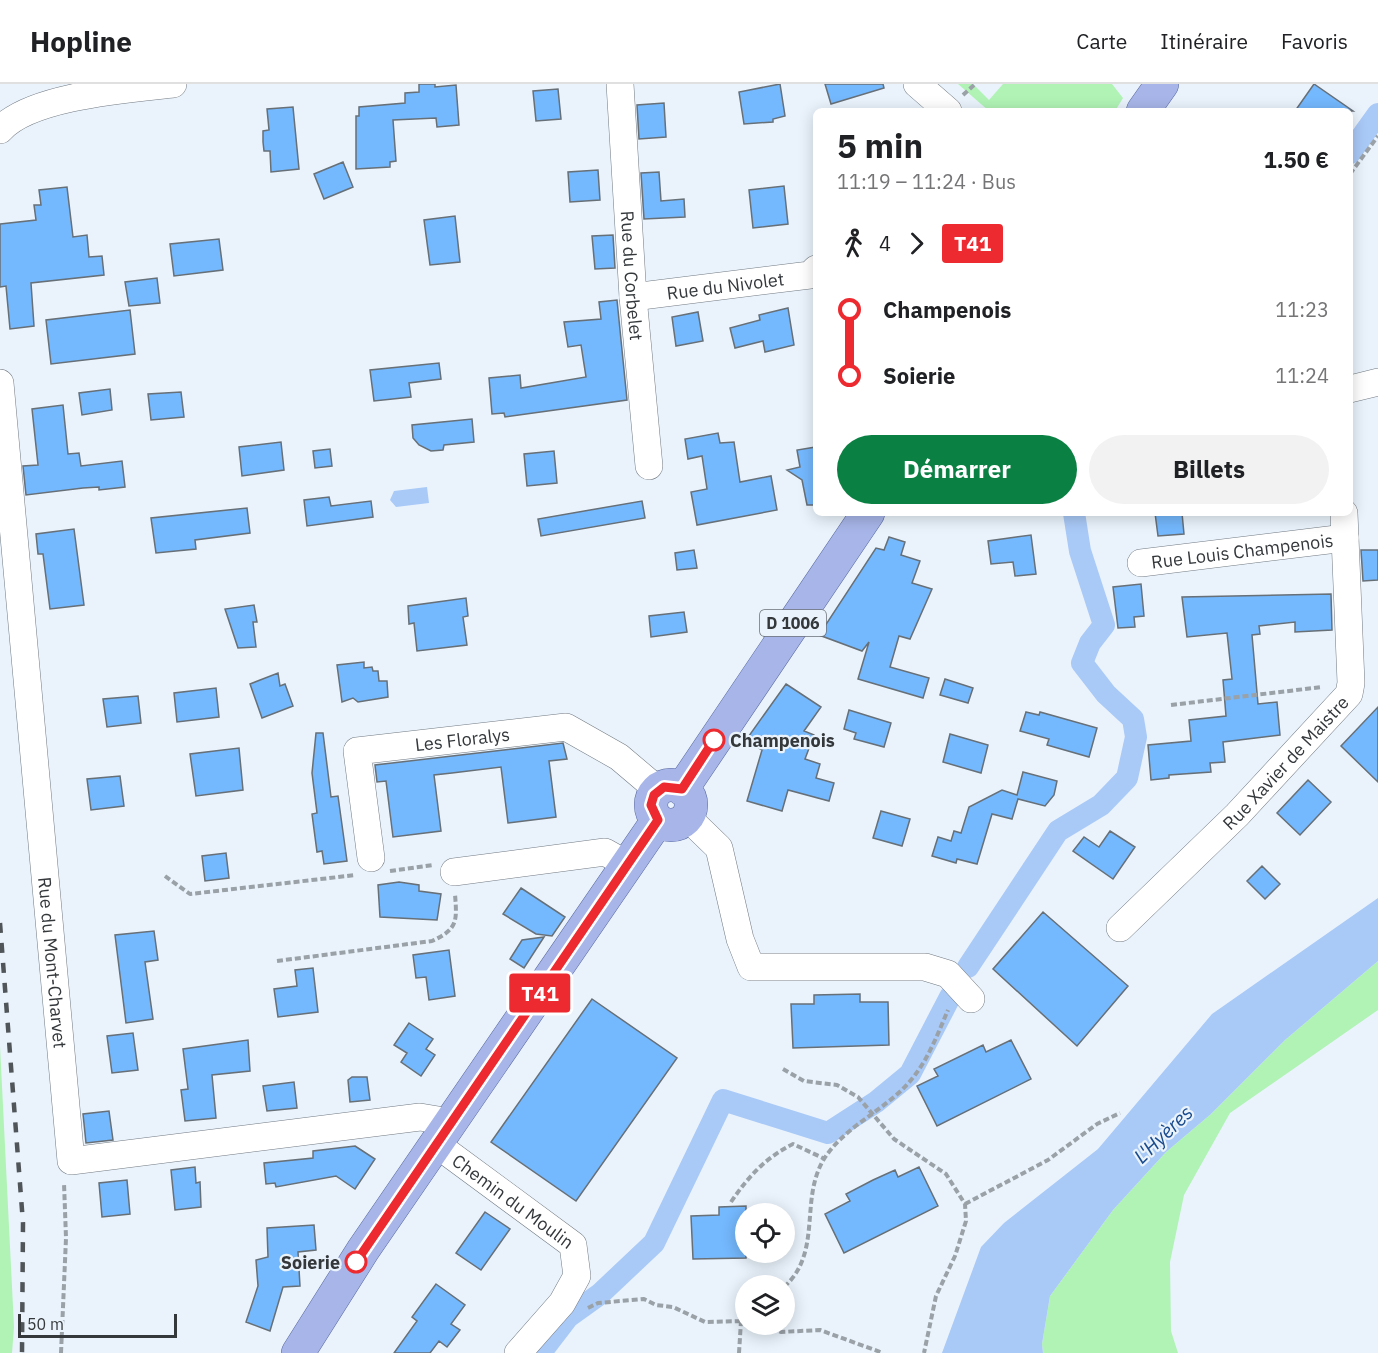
<!DOCTYPE html>
<html lang="fr">
<meta charset="utf-8">
<style>
:root{--surface:#fff;--page:#f2f2f2;--text:#202124;--muted:#757577;--line:#e0e0e0;--accent:#0b8043}
body{margin:0;font-family:"IBM Plex Sans",sans-serif;background:var(--page);color:var(--text);height:100vh;display:flex;flex-direction:column;font-size:22px;white-space:nowrap}
*{box-sizing:border-box;margin:0}
p{font-size:20px;color:var(--muted)}
.icon{flex:none;width:33px;height:33px;fill:none;stroke:currentColor;stroke-width:2;stroke-linecap:round;stroke-linejoin:round}
.map{position:relative;flex:1;overflow:hidden}
.details{position:absolute;left:813px;top:24px;width:540px;height:408px;display:flex;flex-direction:column;background:var(--surface);border-radius:9px;box-shadow:0 3px 15px #0003}
.details>*{flex:none}
.badge{padding:0 12px;border-radius:4px;font-size:21px;line-height:39px}
.buttons{position:absolute;left:735px;top:1119px;display:grid;gap:12px}
.buttons a{display:grid;place-items:center;width:60px;height:60px;border-radius:50%;background:var(--surface);box-shadow:0 3px 15px #0003;font-size:30px}
.scale{position:absolute;left:18px;bottom:15px;width:159px;box-sizing:border-box;padding-left:6px;border:3px solid #34383b;border-top:0;font-size:16px;line-height:21px;white-space:nowrap;color:#34383b;-webkit-text-stroke:4px #eaf3fc;paint-order:stroke}
.map>.badge{position:absolute;translate:-50% -50%;box-shadow:0 0 0 3px #fff}
.legs{display:flex;align-items:center;gap:9px;height:66px;padding:0 24px;font-size:20px}
.legs p{margin-inline-start:auto}
.summary{display:flex;align-items:center;justify-content:space-between;height:102px;padding:0 24px}
h1{font-size:33px;font-weight:800;line-height:45px}
.action{display:flex;gap:12px;margin-top:auto;padding:12px 24px}
.action a{flex:1;height:69px;border-radius:36px;background:var(--accent);color:#fff;font-size:24px;font-weight:800;line-height:69px;text-align:center}
.action a+a{background:var(--page);color:var(--text)}
ul{padding:0 24px;list-style:none}
li{display:flex;align-items:center;gap:21px;height:66px;font-size:22px}
li i{display:grid;place-items:center;width:9px;height:100%;margin:0 8px;background:currentColor}
li i::after{content:'';width:15px;height:15px;margin:-8px;border:4px solid;border-radius:50%;background:var(--surface)}
li p{margin-inline-start:auto}
li:first-child i{background:linear-gradient(#0000 50%,currentColor 0)}
li:last-child i{background:linear-gradient(currentColor 50%,#0000 0)}
header{display:flex;align-items:center;gap:36px;box-sizing:border-box;height:84px;padding:0 30px;background:var(--surface);border-bottom:2px solid var(--line)}
header strong{font-size:28px}
nav{display:flex;gap:33px;margin-inline-start:auto;font-size:21px}
.map>svg:first-child{display:block}
.green{fill:#b0f3b5}
.water{fill:#a9c9f7}
.lines{fill:none;stroke-linecap:round;stroke-linejoin:round}
.canal{stroke:#a9c9f7;stroke-width:22}
.building{fill:#74b8fd;stroke:#676f77;stroke-width:1.5}
.minor-casing{stroke:#727a82;stroke-width:28}
.major-casing{stroke:#5969a1;stroke-width:34}
.path{stroke:#9aa1a7;stroke-width:4;stroke-dasharray:6 3;stroke-linecap:butt}
.minor{stroke:#fff;stroke-width:27}
.major{stroke:#a7b5e8;stroke-width:33}
.rail{stroke:#505559;stroke-width:4.5;stroke-dasharray:10 10;stroke-linecap:butt}
.line-1-casing{stroke:#fff;stroke-width:14}
.line-1{stroke:#ec2a2f;stroke-width:9}
.stop-1-dot{fill:#fff;stroke:#ec2a2f;stroke-width:3}
.labels{text-anchor:middle;dominant-baseline:central;stroke-width:4.5;stroke-linejoin:round;paint-order:stroke}
.shield{fill:#eaf3fc;stroke:#6b7075;stroke-width:1.5}
.shield-label{font-size:16px;font-weight:bold;fill:#34383b}
.street-label{font-size:18px;fill:#34383b;stroke:#eaf3fc}
.stop-label{font-size:18px;font-weight:bold;fill:#34383b;stroke:#eaf3fc;text-anchor:start}
.water-label{font-size:20px;font-style:italic;fill:#194b8d;stroke:#eaf3fc}
</style>
<header>
<strong>Hopline</strong>
<nav><a>Carte</a><a>Itinéraire</a><a>Favoris</a></nav>
</header>
<div class="map">
<svg width="1378" height="1269" viewBox="0 0 1378 1269">
<rect width="100%" height="100%" fill="#eaf3fc"/>
<path class="green" d="M958,0H973L989,16L1003,0H1112L1123,14L1115,27H989Z
M1378,877V926L1230,1029L1184,1111L1170,1178L1171,1247L1178,1269H1043L1042,1260L1050,1212L1113,1126L1166,1068L1211,1030L1285,956Z
M0,962L14,1243L12,1269H0Z"/>
<path class="water" d="M427,403L429,419L396,423L390,416L394,407Z
M1378,814V877L1285,956L1211,1030L1166,1068L1113,1126L1050,1212L1042,1260L1043,1269H942L981,1163L1004,1139L1098,1065L1212,930Z"/>
<g class="lines">
<path class="canal" d="M1350,69L1378,30
M968,883L1058,747L1101,721L1127,694L1136,653L1133,635L1106,610L1082,579L1090,559L1104,541L1080,467L1074,429
M542,1267L568,1233L600,1210L654,1159L723,1016L828,1049L876,1018L910,990L950,913"/>
</g>
<path class="building" d="M419,0H435V3L456,1L459,41L437,43L436,34L393,36L396,77L390,78V83L356,85V32H359V23L405,19V9L419,8Z
M780,0L785,32L773,35V38L744,40L739,8Z
M825,0H883L884,4L831,20Z
M1314,0L1353,27H1295Z
M558,5L561,35L536,37L533,7Z
M664,19L666,53L639,55L637,21Z
M293,23L299,85L271,88L270,67H264L263,58V47L269,46L267,25Z
M343,78L353,103L324,115L314,90Z
M598,86L600,116L570,118L568,88Z
M659,88L661,117L684,115L685,133L644,135L641,89Z
M784,102L788,140L753,144L749,106Z
M67,103L73,153L87,151L89,173L102,172L104,191L31,199L34,242L10,245L6,202L0,203V140L36,136L34,121H41L39,106Z
M455,132L460,178L430,181L424,136Z
M613,151L615,184L595,185L592,152Z
M219,155L223,186L174,192L170,160Z
M157,194L160,219L129,222L125,198Z
M617,216L627,316L505,333L504,329L492,330L489,294L520,291L521,304L586,293L581,261L568,263L564,238L601,235L599,218Z
M788,224L794,261L765,268L763,257L735,264L730,244L760,236L759,231Z
M130,226L135,270L51,280L46,236Z
M698,228L703,257L676,262L672,233Z
M439,279L441,295L409,299L411,313L374,317L370,286Z
M110,305L112,326L82,331L79,309Z
M181,308L184,333L151,336L148,310Z
M63,321L68,370L79,369L81,382L122,377L125,403L99,406V403L83,404L26,411L23,382L38,381L32,325Z
M472,335L474,358L444,361L443,366L431,367L419,361L413,354L412,341Z
M718,349L720,359L734,358L740,398L771,392L777,426L697,441L691,408L707,405L702,372L688,375L685,355Z
M281,358L284,386L242,392L239,363Z
M816,363V421H807L802,396L787,386L800,383L797,366Z
M330,365L332,382L315,384L313,367Z
M554,367L557,399L527,402L524,370Z
M329,413L331,422L371,417L373,433L307,442L304,416Z
M642,417L645,434L541,452L538,435Z
M247,424L250,449L195,456L196,465L156,469L151,434Z
M1155,429H1182L1184,450L1158,452Z
M74,445L84,521L50,525L43,470H38L36,450Z
M1031,451L1036,490L1015,492L1013,478L991,480L988,457Z
M889,453L905,458L901,471L920,477L912,499L932,505L910,555L899,552L890,583L929,594L923,614L858,595L869,558L862,567L819,551L876,464L884,466Z
M694,466L697,484L677,486L675,469Z
M1361,466H1378V496L1363,497Z
M1141,500L1144,532L1134,533L1135,543L1118,544L1113,503Z
M1331,510L1332,546L1295,548V538L1259,542L1260,550L1252,551L1258,620L1277,618L1280,651L1223,658L1225,678L1210,679L1211,688L1169,691V694L1151,696L1148,661L1191,657L1189,636L1226,632L1223,596L1232,595L1227,549L1187,553L1182,513Z
M466,514L468,532L463,533L467,561L417,567L414,539L409,540L408,522Z
M254,521L257,538H253L256,563L238,564L225,525Z
M684,528L687,548L651,553L649,532Z
M364,578V584L372,583L373,587H378L379,597H387L388,613L358,618L353,614L342,618L337,581Z
M278,589L280,602L285,600L293,622L262,634L250,600Z
M945,595L973,604L968,619L940,611Z
M786,600L821,623L804,647L814,651L805,675L820,680L816,694L834,699L829,717L788,706L782,727L747,717L762,666L746,656Z
M216,604L219,633L177,638L174,609Z
M138,612L141,639L107,643L103,615Z
M1378,623V698L1341,662Z
M849,626L891,639L884,663L854,655L856,649L844,645Z
M1026,628L1039,631L1040,628L1097,644L1089,673L1047,661L1049,655L1020,647Z
M316,649H323L331,713L338,712L347,777L324,780L322,767L317,768L312,730L317,729L312,689Z
M950,650L988,661L981,689L943,678Z
M563,659L567,675L549,677L556,733L508,739L501,683L452,689L434,691L441,747L393,753L386,697L377,698L375,681Z
M239,664L243,706L196,712L190,670Z
M1023,688L1057,697L1054,711L1045,722L1018,715L1012,735L992,730L977,780L957,775L956,779L932,772L938,753L951,757L954,747L961,749L969,723L1002,706L1017,711Z
M120,692L124,722L91,726L87,695Z
M1308,696L1331,718L1300,751L1277,729Z
M881,727L910,735L902,762L873,754Z
M1110,747L1135,763L1113,795L1073,767L1084,753L1099,763Z
M226,769L229,794L205,797L202,772Z
M1262,782L1280,800L1265,815L1247,797Z
M399,798L419,801V807L441,810L437,836L380,833L378,801Z
M521,804L565,833L552,852L536,850L503,830Z
M1043,828L1128,902L1077,962L993,885Z
M154,847L158,876L145,878L153,935L126,939L115,851Z
M544,853L524,884L510,875L522,856Z
M449,866L455,912L429,916L426,893L416,894L413,871Z
M313,884L318,928L278,933L274,905L297,902L295,886Z
M860,910V918H888L889,961L793,964L791,920H814V911Z
M592,915L677,974L576,1117L491,1058Z
M409,939L433,955L426,965L435,971L421,992L401,978L407,969L394,961Z
M133,949L138,986L112,989L107,952Z
M248,956L250,987L212,991L216,1034L185,1037L181,1006L188,1005L183,965Z
M1011,956L1031,995L937,1042L917,1002L938,992L934,985L983,961L986,968Z
M352,993H367L370,1016L350,1018L348,996Z
M294,998L297,1024L267,1027L263,1002Z
M109,1027L113,1056L86,1059L83,1030Z
M355,1062L375,1075L355,1105L336,1092L276,1103L275,1099L266,1100L264,1079L313,1074V1067Z
M195,1083L196,1099L200,1098L201,1123L175,1126L171,1086Z
M919,1083L938,1122L844,1169L825,1130L850,1117L846,1110L873,1096L895,1086L898,1093Z
M127,1096L130,1130L102,1133L99,1099Z
M746,1122V1174L693,1175L691,1132L719,1131V1123Z
M485,1128L510,1145L481,1186L456,1169Z
M314,1141L316,1166L298,1168L300,1202L283,1203L270,1247L246,1238L258,1202L256,1176L268,1173L267,1144Z
M436,1200L465,1221L451,1240L460,1246L447,1263L439,1257L430,1269H394L417,1237L412,1233Z"/>
<g class="lines">
<g class="minor-casing">
<g id="minor">
<path id="s1" d="M620,0L633,213L649,382"/>
<path d="M917,0L948,27"/>
<path d="M0,46C30,12 128,5 173,0"/>
<path id="s2" d="M633,213L810,191L816,185"/>
<path id="s3" d="M0,299L71,1077L420,1033L438,1036L447,1043"/>
<path d="M1350,305L1378,298"/>
<path id="s4" d="M1141,479L1345,454"/>
<path d="M688,734L719,764L740,855L751,883H925L948,890L971,915"/>
<path id="s5" d="M371,774L357,667L566,643L619,673L658,706"/>
<path d="M454,788L605,768L628,781"/>
<path id="s6" d="M1120,844L1237,731L1349,610L1351,599L1344,429"/>
<path id="s7" d="M436,1060L573,1161L577,1192L562,1219L518,1269"/>
</g>
</g>
<g class="major-casing">
<path id="major" d="M1143,27L1162,0
M651 721a20 20 0 1 1 40 0a20 20 0 1 1-40 0Z
M682,705L868,429
M298,1269L363,1166L658,736"/>
</g>
<path class="path" d="M963,11L974,1
M1350,90L1378,52
M1171,621L1322,603
M390,787L433,781
M165,792L190,810L356,791
M277,877L432,857C458,845 457,837 455,810
M783,985L804,997L837,1001L858,1013L894,1055L946,1090L965,1120L966,1137L955,1172L936,1212L924,1269
M731,1118C748,1093 765,1074 793,1060L825,1075
M965,1120L1048,1076L1097,1040L1120,1029
M784,1203C823,1168 799,1116 824,1075C847,1039 890,1025 915,991C929,973 939,947 948,926
M588,1224L598,1219L644,1215L656,1221L673,1223L705,1238L746,1237
M763,1240L781,1248L820,1246L883,1269
M61,1269L66,1154L64,1099
M739,1269L741,1237L746,1233"/>
<use href="#minor" class="minor"/>
<use href="#major" class="major"/>
<path class="rail" d="M0,839L23,1139L22,1269"/>
</g>
<g class="lines">
<g class="line-1-casing">
<path id="line-1" d="M356,1178L658,736L651,721L654,711L664,703L682,705L714,656"/>
</g>
<use href="#line-1" class="line-1"/>
</g>
<g class="stop-1-dot">
<circle cx="714" cy="656" r="10"/>
<circle cx="356" cy="1178" r="10"/>
</g>
<g class="labels">
<rect class="shield" x="760" y="526" width="66" height="26" rx="4.5"/>
<g class="shield-label">
<text x="793" y="539">D 1006</text>
</g>
<g class="street-label">
<text stroke="none"><textPath href="#s1" startOffset="192">Rue du Corbelet</textPath></text>
<text stroke="none"><textPath href="#s2" startOffset="93">Rue du Nivolet</textPath></text>
<text stroke="none"><textPath href="#s4" startOffset="102">Rue Louis Champenois</textPath></text>
<text stroke="none"><textPath href="#s5" startOffset="214">Les Floralys</textPath></text>
<text stroke="none"><textPath href="#s6" startOffset="234">Rue Xavier de Maistre</textPath></text>
<text stroke="none"><textPath href="#s3" startOffset="582">Rue du Mont-Charvet</textPath></text>
<text stroke="none"><textPath href="#s7" startOffset="96">Chemin du Moulin</textPath></text>
</g>
<g class="stop-label">
<text x="730" y="656">Champenois</text>
<text x="340" y="1178" text-anchor="end">Soierie</text>
</g>
<g class="water-label">
<text transform="translate(1163 1050) rotate(-44)">L'Hyères</text>
</g>
</g>
</svg>
<div class="buttons">
<a><svg class="icon" aria-label="locate" viewBox="0 0 24 24"><circle cx="12" cy="12" r="6"/><path d="M12 2v4M12 18v4M2 12h4M18 12h4"/></svg></a>
<a><svg class="icon" aria-label="layers" viewBox="0 0 24 24"><path d="M12 4l9 5-9 5-9-5zM3 14l9 5 9-5"/></svg></a>
</div>
<div class="scale">50 m</div>
<b class="badge" style="left:540px;top:909px;background:#ec2a2f;color:#fff">T41</b>
<section class="details">
<div class="summary"><div><h1>5 min</h1><p>11:19 – 11:24 · Bus</p></div><b>1.50 €</b></div>
<div class="legs"><svg class="icon" aria-label="walk" viewBox="0 0 24 24"><circle cx="13" cy="4" r="2"/><path d="M13 8l-2 6 4 7M11 14l-3 7M7 12l3-4h3l4 4"/></svg>4<svg class="icon" aria-label="forward" viewBox="0 0 24 24"><path d="M9 5l7 7-7 7"/></svg><b class="badge" style="background:#ec2a2f;color:#fff">T41</b></div>
<ul>
<li><i style="color:#ec2a2f"></i><b>Champenois</b><p>11:23</p></li>
<li><i style="color:#ec2a2f"></i><b>Soierie</b><p>11:24</p></li>
</ul>
<div class="action"><a>Démarrer</a><a>Billets</a></div>
</section>
</div>
